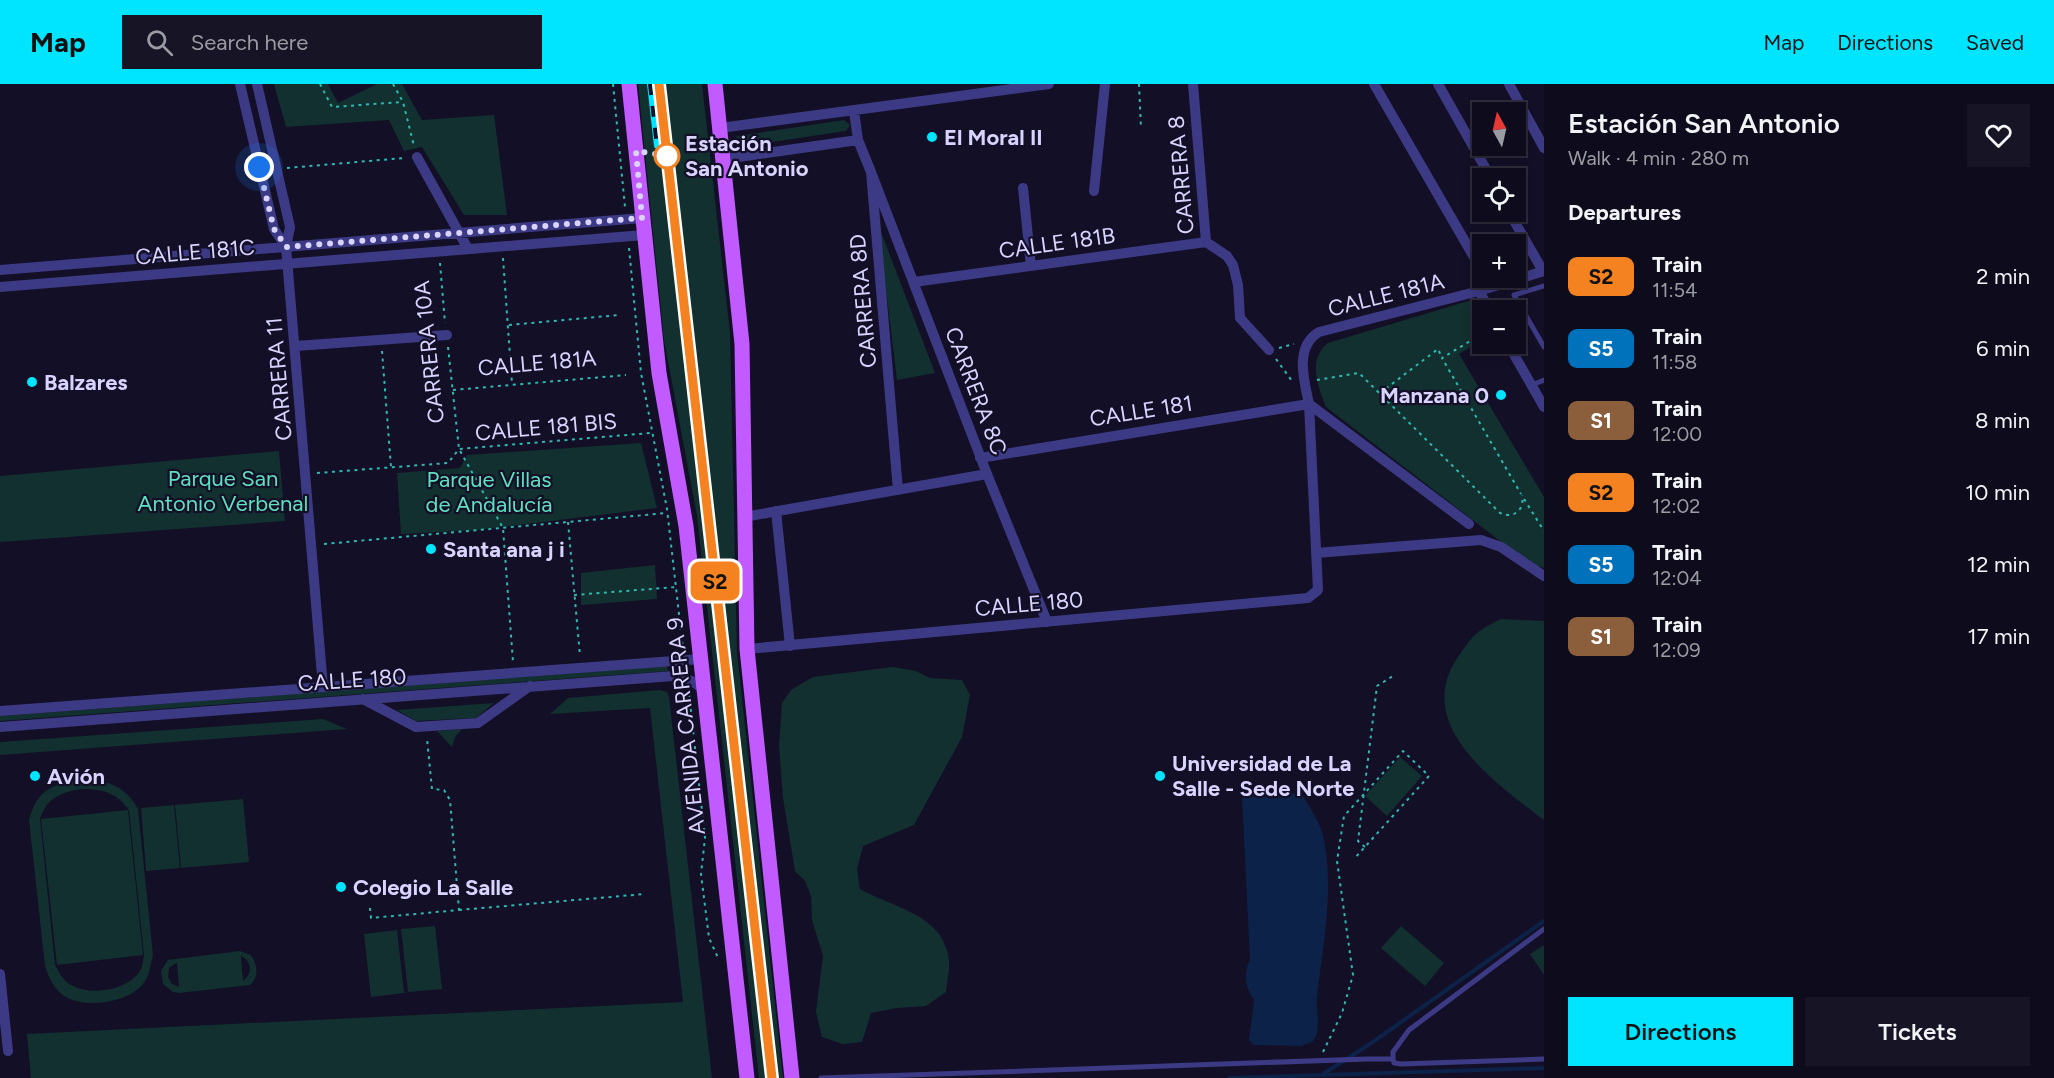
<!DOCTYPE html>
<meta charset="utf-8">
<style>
:root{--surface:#0e0b1c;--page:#171425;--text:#f1f3f6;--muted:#9b9ba3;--line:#2e2b3b;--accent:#00e5ff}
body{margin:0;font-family:Figtree,sans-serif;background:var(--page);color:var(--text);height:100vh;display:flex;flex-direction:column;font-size:22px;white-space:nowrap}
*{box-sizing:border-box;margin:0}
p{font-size:20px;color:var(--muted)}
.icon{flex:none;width:33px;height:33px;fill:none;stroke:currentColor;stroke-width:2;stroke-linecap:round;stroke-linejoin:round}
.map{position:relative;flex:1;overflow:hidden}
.panel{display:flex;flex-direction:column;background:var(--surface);width:510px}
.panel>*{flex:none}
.badge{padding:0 12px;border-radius:9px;font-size:21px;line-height:39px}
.needle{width:39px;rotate:352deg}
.fabs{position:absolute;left:1472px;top:18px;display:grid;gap:12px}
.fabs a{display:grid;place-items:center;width:54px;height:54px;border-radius:0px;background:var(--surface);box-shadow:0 3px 9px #0003,0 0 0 2px var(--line);font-size:30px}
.you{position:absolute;width:30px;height:30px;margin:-15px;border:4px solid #fff;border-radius:50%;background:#1a73e8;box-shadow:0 0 0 9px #1a73e833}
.map>.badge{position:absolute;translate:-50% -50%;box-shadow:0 0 0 3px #fff}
h2{padding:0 24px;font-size:22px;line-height:54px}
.round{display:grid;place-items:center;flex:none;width:63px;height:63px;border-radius:0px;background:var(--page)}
.overview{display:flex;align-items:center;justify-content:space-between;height:102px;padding:0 24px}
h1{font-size:28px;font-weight:600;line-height:45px}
.cta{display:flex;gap:12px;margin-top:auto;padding:12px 24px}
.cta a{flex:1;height:69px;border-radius:0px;background:var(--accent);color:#111;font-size:24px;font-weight:600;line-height:69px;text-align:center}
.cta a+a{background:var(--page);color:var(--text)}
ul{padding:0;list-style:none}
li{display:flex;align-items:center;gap:18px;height:72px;padding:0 24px}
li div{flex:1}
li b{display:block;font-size:22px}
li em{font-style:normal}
li .badge{min-width:66px;font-weight:700;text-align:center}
header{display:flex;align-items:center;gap:36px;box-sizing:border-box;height:84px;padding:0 30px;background:var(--accent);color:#111}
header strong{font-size:28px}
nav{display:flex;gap:33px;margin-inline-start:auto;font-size:21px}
.search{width:420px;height:54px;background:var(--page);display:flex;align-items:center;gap:15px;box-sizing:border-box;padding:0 21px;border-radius:0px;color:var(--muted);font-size:22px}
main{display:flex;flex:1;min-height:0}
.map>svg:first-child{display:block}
.green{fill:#12302f;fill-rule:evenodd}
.water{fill:#0c2248}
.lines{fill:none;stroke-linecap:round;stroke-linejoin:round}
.stream{stroke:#0c2248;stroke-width:4}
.path{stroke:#2fb8b0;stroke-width:2;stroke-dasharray:3 4.5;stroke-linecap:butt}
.lane{stroke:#3d3a85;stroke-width:5}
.street{stroke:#3d3a85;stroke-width:10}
.primary{stroke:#c25bff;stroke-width:15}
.rail-casing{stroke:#00e5ff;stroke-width:6}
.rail{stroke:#130f26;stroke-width:4;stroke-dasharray:11;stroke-linecap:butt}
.line-casing{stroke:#fff;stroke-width:14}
.line{stroke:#f58220;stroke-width:9}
.walk{stroke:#d9d4ff;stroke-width:6;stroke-dasharray:0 10.8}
.poi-dot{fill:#00e5ff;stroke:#130f26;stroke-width:2}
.stop-dot{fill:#fff;stroke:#f58220;stroke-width:3}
.labels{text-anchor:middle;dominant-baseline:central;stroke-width:4.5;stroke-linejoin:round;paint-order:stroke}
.poi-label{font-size:22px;font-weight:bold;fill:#d9d4ff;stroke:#130f26;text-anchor:start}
.stop-label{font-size:22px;font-weight:bold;fill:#d9d4ff;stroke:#130f26;text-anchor:start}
.street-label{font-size:22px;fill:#d9d4ff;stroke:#130f26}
.park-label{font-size:22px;fill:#5fe0c0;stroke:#130f26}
</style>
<header>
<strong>Map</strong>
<div class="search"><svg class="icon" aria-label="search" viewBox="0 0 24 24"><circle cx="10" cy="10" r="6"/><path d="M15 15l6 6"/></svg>Search here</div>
<nav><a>Map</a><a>Directions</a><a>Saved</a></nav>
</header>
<main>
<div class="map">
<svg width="1544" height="994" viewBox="0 0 1544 994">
<rect width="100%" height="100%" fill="#130f26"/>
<path class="green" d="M274,0H328L338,19L377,0H402L422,36L494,31L507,131H464L422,63L404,67L389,36L286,43Z
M638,0H702L730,249L737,568L783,994H759L697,432L664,256Z
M844,36L850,41L846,47L738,63L734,57L737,52Z
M878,140L935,289L897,296Z
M1475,215L1482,227V256L1459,270L1544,413V484L1530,480L1326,323C1318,302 1307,276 1328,259Z
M641,359L657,424L478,446L401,450L397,389L460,384L467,371Z
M279,367L285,437L0,458V392Z
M655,481L657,515L581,521V489Z
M1501,535L1544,537V736C1497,700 1411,641 1458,573C1474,550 1475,548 1501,535Z
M667,582L668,587L0,637V632Z
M893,583L916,587L930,594L962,596L970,611L962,653L914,741L863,762L857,785L860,805C891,823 939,829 948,870C951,882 947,897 946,908L926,922L897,924L871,929L862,958L843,960L822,953L816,928L823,872L812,836L811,812L805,797L795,787L783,714L779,662L782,619L791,606L813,593Z
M660,606L667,608L669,613L712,994H31L27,950L683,918L650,624L550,630L568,614Z
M494,619L476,634L416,637L397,626Z
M323,635L347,645L0,671V658Z
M462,645L455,653L452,663L437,647Z
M1400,673L1422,692L1387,732L1365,712Z
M79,695C105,695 125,701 138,725L153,871C150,883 149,897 138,905C121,919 86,924 66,913C54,906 49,894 45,882L29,736C37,707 50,701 79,695ZM82,705C103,705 117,709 129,726L144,871C143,875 143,882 141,885C130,906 92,912 73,902C63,897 60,890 55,881L40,735C46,714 62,708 82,705Z
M243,715L249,778L181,784L175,721Z
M174,721L180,784L146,787L141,724Z
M128,726L143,871L57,881L41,735Z
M435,842L442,905L408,908L401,845Z
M1401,842L1444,879L1425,902L1381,864Z
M397,846L404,909L371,913L364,850Z
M1544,861V891L1530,870Z
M240,867L251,871C257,881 260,892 250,901L179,909L173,908L163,900L161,887L168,876ZM241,872C252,877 253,890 243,897ZM176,879H177L179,903L172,900L168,893L169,884Z"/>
<path class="water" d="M1264,707L1302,710C1309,723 1320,738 1323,751C1335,804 1323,861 1317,913C1315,928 1323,946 1312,958L1301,962L1253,961L1249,956L1254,916C1245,903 1243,890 1250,876L1242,713Z"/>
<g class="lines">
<path class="stream" d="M1323,990L1370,960L1544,837
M1229,994L1544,984"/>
<path class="path" d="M320,0L332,23L402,18
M393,0L403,18L414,62
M613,0L625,123
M1139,0L1141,44
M287,84L404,74
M629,164L641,289L667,425L683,565
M503,174L512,300
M440,179L445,239
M509,241L619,231
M1482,250L1442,274L1521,410
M448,263L459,365L503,444L513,578
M1279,264L1294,260
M382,267L391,383
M1276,275L1292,297
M1317,296L1359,289L1500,429C1514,435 1525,426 1522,411
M453,306L626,291
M1380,309L1438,265L1442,274
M317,389L448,379L459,365L651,349
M1524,415L1544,447
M568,438L580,572
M324,460L667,429
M574,511L676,503
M689,610L705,754L701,790L709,854L719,876
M1365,763L1358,757L1377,602L1393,592L1394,594
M370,824L371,834L459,826L450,716L444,706L432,705L427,655
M459,826L645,810
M1323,968L1342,929L1353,891L1337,777L1344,732L1403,667L1429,692L1354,775"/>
<path class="lane" d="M1544,202L1514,211L1544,263
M1532,301L1544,296
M1393,975V968L1409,946L1544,845
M821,994L1367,975H1393L1394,979L1401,980L1544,975"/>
<path class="street" d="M240,0L274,145L286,163
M257,0L290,143L286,163L323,603
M1193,0L1206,158
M1374,0L1482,187
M1438,0L1491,94
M1509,0L1544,64
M854,27L858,56L871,88L898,406
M720,44L1049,0
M417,73L468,165
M724,75L858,56
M871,88L987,390L1047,538
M1023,104L1031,182
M1094,107L1105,0
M1509,128L1543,187
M1206,158L1227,172L1233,181L1238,201L1240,234L1269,266
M0,186L642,134
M914,198L1206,158
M0,203L644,151
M1479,207L1490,226
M1508,260L1544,323
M296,262L447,251
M980,374L1309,320L1469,440
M776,427L790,562
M744,433L987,390
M1316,469L1481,456L1501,463L1544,492
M747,565L1308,514L1318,506L1309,320C1304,296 1294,263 1319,248L1479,207L1544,187
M363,615L416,643L478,639L530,602
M0,627L701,575
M0,643L673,592L692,597L704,606
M0,890L8,967"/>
<path class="primary" d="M629,0L659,289L686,442L747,994
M715,0L742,260L747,565L792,994"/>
<g class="rail-casing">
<path id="rail" d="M650,0L657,62
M659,0L772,994"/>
</g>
<use href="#rail" class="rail"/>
</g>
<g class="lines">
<g class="line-casing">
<path id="line" d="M659,0L772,994"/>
</g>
<use href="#line" class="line"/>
<path class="walk" d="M259,83L274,145L286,163L642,134L636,67L667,72"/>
</g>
<g class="poi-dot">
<circle cx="932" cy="53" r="6"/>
<circle cx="32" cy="298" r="6"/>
<circle cx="1501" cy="311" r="6"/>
<circle cx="431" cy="465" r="6"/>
<circle cx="35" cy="692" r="6"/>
<circle cx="1160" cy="692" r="6"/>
<circle cx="341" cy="803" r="6"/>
</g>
<circle class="stop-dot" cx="667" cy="72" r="12"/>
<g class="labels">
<g class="poi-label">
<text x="944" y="53">El Moral II</text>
<text x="44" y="298">Balzares</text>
<text x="1489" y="311" text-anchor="end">Manzana 0</text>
<text x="443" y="465">Santa ana j i</text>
<text x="1172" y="679">Universidad de La<tspan x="1172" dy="25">Salle - Sede Norte</tspan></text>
<text x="47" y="692">Avión</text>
<text x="353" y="803">Colegio La Salle</text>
</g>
<g class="stop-label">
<text x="685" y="59">Estación<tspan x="685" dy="25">San Antonio</tspan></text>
</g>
<g class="street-label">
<text transform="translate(1181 91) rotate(-95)">CARRERA 8</text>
<text transform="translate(1057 159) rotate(-8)">CALLE 181B</text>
<text transform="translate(195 168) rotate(-5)">CALLE 181C</text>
<text transform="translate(1386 211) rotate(-14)">CALLE 181A</text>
<text transform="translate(863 217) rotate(-95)">CARRERA 8D</text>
<text transform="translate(429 268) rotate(-96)">CARRERA 10A</text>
<text transform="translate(537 279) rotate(-5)">CALLE 181A</text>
<text transform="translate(279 295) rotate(-95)">CARRERA 11</text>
<text transform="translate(976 307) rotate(69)">CARRERA 8C</text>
<text transform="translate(1141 327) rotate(-9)">CALLE 181</text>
<text transform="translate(546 343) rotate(-5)">CALLE 181 BIS</text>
<text transform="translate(1029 520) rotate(-5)">CALLE 180</text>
<text transform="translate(352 596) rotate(-4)">CALLE 180</text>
<text transform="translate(686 642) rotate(-96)">AVENIDA CARRERA 9</text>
</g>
<g class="park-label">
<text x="223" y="394">Parque San<tspan x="223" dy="25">Antonio Verbenal</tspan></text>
<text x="489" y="395">Parque Villas<tspan x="489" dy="25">de Andalucía</tspan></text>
</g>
</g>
</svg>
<div class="fabs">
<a><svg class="needle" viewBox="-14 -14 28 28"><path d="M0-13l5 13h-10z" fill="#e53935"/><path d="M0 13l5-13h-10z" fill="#9b9ba3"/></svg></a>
<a><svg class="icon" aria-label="locate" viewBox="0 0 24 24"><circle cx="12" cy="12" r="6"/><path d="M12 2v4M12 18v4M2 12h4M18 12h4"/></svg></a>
<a>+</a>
<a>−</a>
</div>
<div class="you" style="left:259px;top:83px"></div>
<b class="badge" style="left:715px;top:497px;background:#f58220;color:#111">S2</b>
</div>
<section class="panel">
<div class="overview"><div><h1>Estación San Antonio</h1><p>Walk · 4 min · 280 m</p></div><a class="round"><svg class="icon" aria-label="heart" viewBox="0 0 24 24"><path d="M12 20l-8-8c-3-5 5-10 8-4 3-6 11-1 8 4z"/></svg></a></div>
<h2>Departures</h2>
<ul>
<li><span class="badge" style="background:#f58220;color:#111">S2</span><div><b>Train</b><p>11:54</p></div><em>2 min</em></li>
<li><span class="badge" style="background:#0072bc;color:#fff">S5</span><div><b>Train</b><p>11:58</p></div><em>6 min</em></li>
<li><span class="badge" style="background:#8b5e3c;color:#fff">S1</span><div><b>Train</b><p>12:00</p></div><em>8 min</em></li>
<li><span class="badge" style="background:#f58220;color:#111">S2</span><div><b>Train</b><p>12:02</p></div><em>10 min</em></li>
<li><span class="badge" style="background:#0072bc;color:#fff">S5</span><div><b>Train</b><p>12:04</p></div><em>12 min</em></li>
<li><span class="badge" style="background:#8b5e3c;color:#fff">S1</span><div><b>Train</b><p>12:09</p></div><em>17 min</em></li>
</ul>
<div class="cta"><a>Directions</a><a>Tickets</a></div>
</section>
</main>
